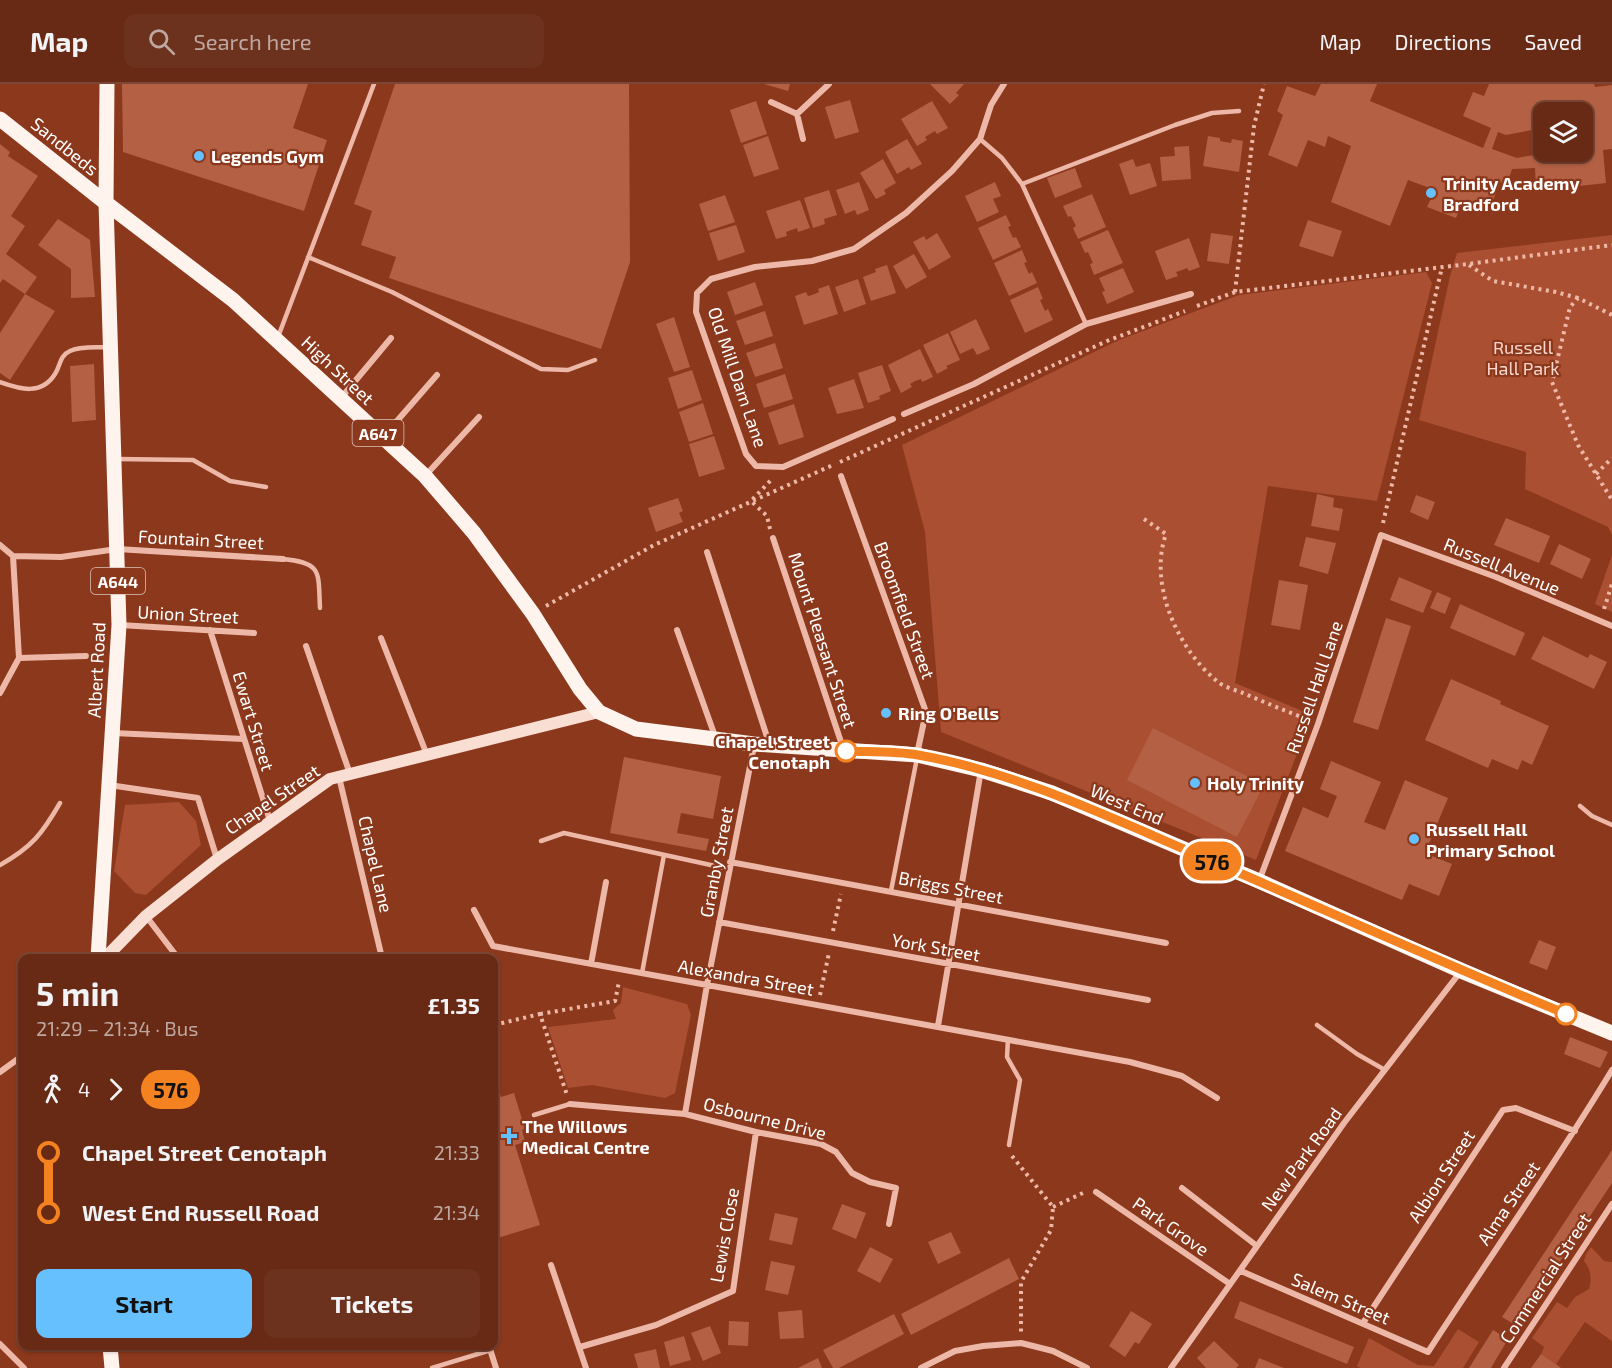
<!DOCTYPE html>
<meta charset="utf-8">
<style>
:root{--surface:#682a15;--page:#6d321e;--text:#f1f3f6;--muted:#bda7a0;--line:#7b4634;--accent:#65c0fd}
body{margin:0;font-family:"Exo 2",sans-serif;background:var(--page);color:var(--text);height:100vh;display:flex;flex-direction:column;font-size:22px;white-space:nowrap}
*{box-sizing:border-box;margin:0}
p{font-size:20px;color:var(--muted)}
.icon{flex:none;width:33px;height:33px;fill:none;stroke:currentColor;stroke-width:2;stroke-linecap:round;stroke-linejoin:round}
.map{position:relative;flex:1;overflow:hidden}
.details{position:absolute;left:18px;top:870px;width:480px;height:396px;display:flex;flex-direction:column;background:var(--surface);border-radius:12px;box-shadow:0 2px 4px #0004,0 0 0 2px var(--line)}
.details>*{flex:none}
.badge{padding:0 12px;border-radius:20px;font-size:21px;line-height:39px}
.tools{position:absolute;left:1533px;top:18px;display:grid;gap:12px}
.tools a{display:grid;place-items:center;width:60px;height:60px;border-radius:12px;background:var(--surface);box-shadow:0 2px 4px #0004,0 0 0 2px var(--line);font-size:30px}
.map>.badge{position:absolute;translate:-50% -50%;box-shadow:0 0 0 3px #fff}
.legs{display:flex;align-items:center;gap:9px;height:66px;padding:0 18px;font-size:20px}
.legs p{margin-inline-start:auto}
.overview{display:flex;align-items:center;justify-content:space-between;height:102px;padding:0 18px}
h1{font-size:33px;font-weight:700;line-height:45px}
.primary-button{display:flex;gap:12px;margin-top:auto;padding:12px 18px}
.primary-button a{flex:1;height:69px;border-radius:12px;background:var(--accent);color:#111;font-size:24px;font-weight:700;line-height:69px;text-align:center}
.primary-button a+a{background:var(--page);color:var(--text)}
ul{padding:0 18px;list-style:none}
li{display:flex;align-items:center;gap:21px;height:60px;font-size:22px}
li i{display:grid;place-items:center;width:9px;height:100%;margin:0 8px;background:currentColor}
li i::after{content:'';width:15px;height:15px;margin:-8px;border:4px solid;border-radius:50%;background:var(--surface)}
li p{margin-inline-start:auto}
li:first-child i{background:linear-gradient(#0000 50%,currentColor 0)}
li:last-child i{background:linear-gradient(currentColor 50%,#0000 0)}
header{display:flex;align-items:center;gap:36px;box-sizing:border-box;height:84px;padding:0 30px;background:var(--surface);border-bottom:2px solid var(--line)}
header strong{font-size:28px}
nav{display:flex;gap:33px;margin-inline-start:auto;font-size:21px}
.search{width:420px;height:54px;background:var(--page);display:flex;align-items:center;gap:15px;box-sizing:border-box;padding:0 21px;border-radius:12px;color:var(--muted);font-size:22px}
.map>svg:first-child{display:block}
.green{fill:#ab4f32}
.building{fill:#b36044;fill-rule:evenodd}
.lines{fill:none;stroke-linecap:round;stroke-linejoin:round}
.path{stroke:#edb8a8;stroke-width:4;stroke-dasharray:3 4.5;stroke-linecap:butt}
.lane{stroke:#edb8a8;stroke-width:4.5}
.street{stroke:#edb8a8;stroke-width:6}
.secondary{stroke:#f9ded4;stroke-width:12}
.primary{stroke:#fff3ee;stroke-width:15}
.line-1-casing{stroke:#fff;stroke-width:14}
.line-1{stroke:#f58220;stroke-width:9}
.poi-dot{fill:#65c0fd;stroke:#8b381c;stroke-width:2}
.stop-1-dot{fill:#fff;stroke:#f58220;stroke-width:3}
.labels{text-anchor:middle;dominant-baseline:central;stroke-width:4.5;stroke-linejoin:round;paint-order:stroke}
.shield{fill:#8b381c;stroke:#dcc3bb;stroke-width:1.5}
.shield-label{font-size:16px;font-weight:bold;fill:#fff}
.street-label{font-size:18px;fill:#fff;stroke:#8b381c}
.poi-label{font-size:18px;font-weight:bold;fill:#fff;stroke:#8b381c;text-anchor:start}
.park-label{font-size:18px;fill:#f9d7cd;stroke:#8b381c}
.stop-label{font-size:18px;font-weight:bold;fill:#fff;stroke:#8b381c;text-anchor:end}
</style>
<header>
<strong>Map</strong>
<div class="search"><svg class="icon" aria-label="search" viewBox="0 0 24 24"><circle cx="10" cy="10" r="6"/><path d="M15 15l6 6"/></svg>Search here</div>
<nav><a>Map</a><a>Directions</a><a>Saved</a></nav>
</header>
<div class="map">
<svg width="1612" height="1284" viewBox="0 0 1612 1284">
<rect width="100%" height="100%" fill="#8b381c"/>
<path class="green" d="M1612,151V451L1608,443L1525,405L1526,368L1419,336L1450,192L1457,169Z
M1426,188L1432,199L1377,417L1268,402L1235,599L1312,631L1256,776L941,648L925,448L902,361L1119,256L1239,211Z
M1612,471V528L1595,520Z
M179,718L196,737L201,761L146,811L135,809L114,787L125,721Z
M623,903L687,920L691,931L675,1009L665,1014L592,1001L568,1004L548,943L616,935L613,926L621,919Z
M1591,1163L1604,1177L1612,1178V1257L1585,1238L1556,1280L1541,1270L1544,1263L1532,1254L1557,1218L1567,1224L1575,1213L1589,1205C1592,1194 1591,1186 1584,1177L1586,1170Z
M1458,1245L1479,1258L1463,1284H1360L1357,1282L1369,1254L1418,1281L1434,1282Z"/>
<path class="building" d="M122,0H308L293,44L327,56L304,127L123,68Z
M395,0H629L630,178L601,265L389,194L396,173L361,161L372,127L354,120Z
M764,0H790L788,7Z
M930,0H964L956,9L959,11L950,20Z
M1321,0H1377L1370,17L1483,64L1491,44L1463,32L1473,8L1484,12L1489,0H1594L1595,3L1612,1V65L1603,66L1606,99L1536,107L1535,84L1512,85L1507,101L1500,98L1489,127L1462,118L1456,134L1427,123L1435,106L1408,96L1390,142L1331,118L1351,62L1328,52L1325,63L1308,56L1297,83L1268,71L1283,31L1277,27L1287,2L1315,12ZM1544,28H1582V68H1544ZM1532,46L1533,71L1517,74L1492,65L1498,48L1506,51Z
M850,16L859,48L835,55L825,23Z
M756,17L767,50L741,59L730,26Z
M932,17L948,44L937,50L935,47L925,53L927,56L917,62L901,35Z
M768,52L779,85L754,93L743,61Z
M1208,52L1220,54V57L1231,59L1232,55L1243,57L1239,88L1203,82Z
M907,55L922,80L911,86L909,83L897,90L885,68Z
M0,60L10,68L8,72L38,92L11,132L25,142L6,170L37,193L25,210L3,195L0,199Z
M1189,62L1191,95L1162,97L1160,73L1175,72L1174,63Z
M883,75L896,99L884,106L886,110L876,115L860,89Z
M1133,75L1136,83L1150,79L1157,102L1130,111L1119,80Z
M1075,84L1082,103L1055,114L1047,94Z
M859,98L869,126L857,131L855,126L845,130L836,106Z
M995,98L1001,112L993,115L999,128L977,138L965,112Z
M829,106L837,131L824,135L825,140L813,144L804,114Z
M1092,110L1106,143L1078,155L1073,144L1076,142L1071,132L1068,133L1063,122Z
M725,111L735,138L708,147L699,120Z
M800,116L810,144L798,148L797,144L786,148L787,152L776,155L766,127Z
M1006,131L1011,142L1008,143L1013,154L1016,153L1021,163L993,176L978,144Z
M58,135L90,156L95,213L71,214V185L38,161Z
M1308,136L1342,147L1333,173L1299,162Z
M736,141L745,168L718,177L709,149Z
M1108,146L1123,179L1094,191L1090,180L1093,179L1088,168L1085,169L1080,158Z
M937,149L951,173L929,186L913,158L924,152L926,156Z
M1211,149L1233,152L1229,180L1207,177Z
M1189,154L1200,183L1189,187L1187,184L1182,186L1176,188L1178,192L1166,196L1155,167Z
M1022,166L1027,178L1024,179L1029,190L1032,188L1037,199L1009,212L994,179Z
M914,170L927,193L906,205L893,182Z
M887,181L896,209L871,217L863,193L876,188L875,185Z
M1123,184L1134,208L1107,220L1102,208L1105,207L1099,194Z
M858,195L866,220L844,228L835,203Z
M755,198L763,221L735,231L727,208Z
M829,201L838,230L804,241L795,212L806,208L808,212L812,211L819,208L818,205Z
M1038,203L1043,215L1040,216L1045,227L1048,225L1053,236L1025,249L1010,216Z
M25,210L55,227L10,296L0,289V249Z
M765,227L773,252L745,261L736,237Z
M674,233L690,283L674,288L656,240Z
M976,235L990,265L977,271L973,264L960,270L950,248Z
M948,249L960,276L946,282L948,284L937,290L923,261Z
M775,259L783,284L755,293L746,269Z
M920,265L933,293L922,298L921,295L915,297L910,300L912,303L901,309L888,281Z
M94,280L96,336L72,338L70,282Z
M882,281L891,307L879,312L880,315L868,319L858,289Z
M692,286L702,316L678,325L668,294Z
M785,290L793,315L764,324L756,300Z
M854,295L864,324L837,330L828,304Z
M703,319L713,350L689,358L679,328Z
M794,320L804,353L779,361L768,329Z
M714,352L725,385L699,393L689,360Z
M1317,410L1334,414L1333,423L1343,425L1339,447L1311,442Z
M1416,411L1435,418L1428,436L1410,428Z
M678,414L683,427L679,429L683,438L656,448L648,424Z
M1506,434L1550,452L1539,479L1494,461Z
M1306,453L1336,459L1328,490L1299,482Z
M1559,460L1591,475L1582,495L1550,480Z
M1399,493L1432,507L1423,529L1390,516Z
M1279,496L1308,501L1300,546L1271,541Z
M1437,508L1451,514L1445,530L1430,524Z
M1460,520L1525,549L1515,572L1450,544Z
M1386,534L1411,542L1378,646L1353,638Z
M1543,552L1588,574L1590,570L1607,578L1594,605L1531,575Z
M1451,595L1501,617L1500,620L1549,642L1532,681L1522,676L1518,686L1492,675L1488,684L1425,656Z
M1153,644L1264,701L1237,753L1127,696Z
M624,673L721,692L713,735L681,729L677,749L709,755L706,767L610,749Z
M1331,677L1381,698L1364,738L1385,746L1405,696L1448,714L1425,769L1452,780L1439,812L1409,800L1402,816L1285,767L1303,723L1328,734L1337,712L1320,705Z
M1539,856L1556,863L1547,886L1529,879Z
M1570,953L1608,968L1600,984L1564,970Z
M494,991L501,1013L514,1009L525,1045L522,1046L525,1058L515,1061L540,1141L494,1155Z
M1612,1066V1099L1517,1242L1502,1233Z
M842,1120L866,1129L856,1155L832,1145Z
M775,1129L798,1134L792,1161L769,1156Z
M951,1148L961,1169L938,1180L928,1158Z
M870,1163L893,1175L880,1199L857,1187Z
M1009,1174L1019,1195L911,1251L901,1230Z
M771,1177L795,1182L788,1211L765,1206Z
M1240,1217L1354,1263L1347,1280L1234,1234Z
M802,1226L804,1254L780,1255L778,1228Z
M1131,1227L1152,1240L1139,1260L1135,1258L1125,1273L1109,1262Z
M894,1230L904,1250L839,1284H833L823,1266Z
M729,1237L749,1238L748,1262L728,1261Z
M710,1242L721,1269L703,1277L691,1249Z
M1493,1246L1508,1255L1491,1284H1469Z
M684,1252L691,1276L670,1282L664,1258Z
M1214,1257L1239,1281L1236,1284H1206L1197,1274Z
M656,1265L660,1284H638L634,1270Z
M1541,1270L1556,1280L1561,1284H1531Z
M818,1274L822,1284H798Z
M1259,1274L1284,1284H1255Z"/>
<g class="lines">
<path class="path" d="M1469,181L1493,197L1556,208L1578,214
M1235,208L1254,42L1264,0
M1197,222L1235,208L1468,180L1612,161
M1612,231L1578,214L1570,223L1552,298L1578,361L1612,416
M840,378L1107,257L1185,227
M1596,390L1612,374
M1144,435L1166,450C1148,500 1178,566 1218,598C1224,603 1235,606 1243,609C1264,618 1285,627 1307,635
M1383,439L1442,183
M770,445L767,432L751,417L772,395
M546,522L654,461L833,381
M1604,525L1612,500
M833,847L841,810
M820,911L829,869
M540,930L615,917L619,898
M494,941L540,930L567,1011
M1012,1072L1053,1123L1051,1146L1021,1198V1249
M1053,1123L1085,1108"/>
<path class="lane" d="M980,55L1002,74L1022,100L1086,240
M1022,100L1175,41L1212,29L1239,27
M308,173L392,208L541,285L568,286L595,276
M278,253L374,0
M0,298C20,305 41,312 55,290C61,281 59,272 70,267C80,262 97,264 108,263
M116,375L193,376L230,397L266,403
M283,475C323,479 318,488 320,524
M1580,722L1592,732L1612,741
M541,757L564,749L729,785
M0,781C32,763 42,750 60,719
M891,807L917,674
M642,889L664,771
M1317,941L1357,970L1385,986
M1008,955L1007,973L1020,996L1009,1061
M534,1031L570,1020
M432,1284L491,1266"/>
<path class="street" d="M771,18L797,30L829,0
M797,30L803,55
M341,314L391,254
M904,330L974,300L1086,240L1191,210
M893,335L783,383L756,382L746,370L696,228L697,209L711,195L755,183L812,177L854,165L906,129L952,87L980,55L991,21L1004,0
M383,353L437,291
M425,392L479,333
M841,392L926,628L917,670
M773,454L843,664
M0,461L13,472L61,473L117,465L283,475
M707,468L769,659
M13,472L19,574
M120,541L254,549
M210,546L270,737
M677,546L716,655
M381,554L427,671
M306,562L350,690
M0,609L19,574L86,572
M113,649L244,655
M339,693L382,874
M109,701L198,714L217,775
M730,778L1166,859
M1259,797L1318,640L1381,451L1496,493L1612,542
M474,826L493,862L1130,978L1182,992L1217,1014
M146,832L178,874
M719,838L1148,916
M591,880L606,798
M938,942L981,686
M0,988L22,972
M570,1020L685,1030L756,1048L821,1060L836,1068L852,1089L870,1098L896,1104L889,1140
M685,1030L707,901L754,662
M1182,1104L1257,1162
M1096,1108L1230,1200
M551,1181L586,1284
M1241,1187L1428,1268C1489,1174 1554,1082 1612,986
M1363,1239L1503,1026L1516,1024L1575,1047
M0,1260L24,1284
M489,1262L496,1284
M580,1263L656,1241L733,1207L756,1048
M921,1284L955,1267L983,1262L1021,1259L1053,1267L1087,1284
M1171,1284L1344,1039L1461,887
M1504,1284L1612,1120"/>
<path class="secondary" d="M105,874L146,832L218,775L330,695L599,628"/>
<path class="primary" d="M0,35L106,119L233,216L425,392L474,449L533,530L580,605L599,628L636,645L754,660L917,671L981,686L1052,709L1259,797L1461,887L1612,949
M98,874L119,541L106,119L107,0
M110,1262L112,1284"/>
</g>
<g class="lines">
<g class="line-1-casing">
<path id="line-1" d="M846,667C869,668 895,667 918,671C1021,689 1117,737 1212,777C1330,828 1447,881 1566,930"/>
</g>
<use href="#line-1" class="line-1"/>
</g>
<g class="poi-dot">
<circle cx="199" cy="72" r="6"/>
<circle cx="1431" cy="109" r="6"/>
<circle cx="886" cy="629" r="6"/>
<circle cx="1195" cy="699" r="6"/>
<circle cx="1414" cy="755" r="6"/>
<path d="M506 1043h6v6h6v6h-6v6h-6v-6h-6v-6h6z"/>
</g>
<g class="stop-1-dot">
<circle cx="846" cy="667" r="10"/>
<circle cx="1566" cy="930" r="10"/>
</g>
<g class="labels">
<g class="shield">
<rect x="352.5" y="336" width="51" height="26" rx="4.5"/>
<rect x="91" y="484" width="54" height="26" rx="4.5"/>
</g>
<g class="shield-label">
<text x="378" y="349">A647</text>
<text x="118" y="497">A644</text>
</g>
<g class="street-label">
<text transform="translate(65 62) rotate(39)">Sandbeds</text>
<text transform="translate(338 286) rotate(43)">High Street</text>
<text transform="translate(738 293) rotate(71)">Old Mill Dam Lane</text>
<text transform="translate(201 455) rotate(3)">Fountain Street</text>
<text transform="translate(1502 482) rotate(22)">Russell Avenue</text>
<text transform="translate(905 526) rotate(70)">Broomfield Street</text>
<text transform="translate(188 530) rotate(3)">Union Street</text>
<text transform="translate(823 556) rotate(72)">Mount Pleasant Street</text>
<text transform="translate(96 586) rotate(-87)">Albert Road</text>
<text transform="translate(1314 603) rotate(-71)">Russell Hall Lane</text>
<text transform="translate(254 637) rotate(73)">Ewart Street</text>
<text transform="translate(272 715) rotate(-34)">Chapel Street</text>
<text transform="translate(1127 720) rotate(23)">West End</text>
<text transform="translate(716 778) rotate(-79)">Granby Street</text>
<text transform="translate(376 780) rotate(77)">Chapel Lane</text>
<text transform="translate(951 803) rotate(11)">Briggs Street</text>
<text transform="translate(936 863) rotate(10)">York Street</text>
<text transform="translate(746 893) rotate(10)">Alexandra Street</text>
<text transform="translate(765 1034) rotate(14)">Osbourne Drive</text>
<text transform="translate(1301 1075) rotate(-54)">New Park Road</text>
<text transform="translate(1441 1092) rotate(-57)">Albion Street</text>
<text transform="translate(1508 1119) rotate(-56)">Alma Street</text>
<text transform="translate(1171 1142) rotate(35)">Park Grove</text>
<text transform="translate(724 1151) rotate(-80)">Lewis Close</text>
<text transform="translate(1545 1194) rotate(-57)">Commercial Street</text>
<text transform="translate(1341 1214) rotate(23)">Salem Street</text>
</g>
<g class="poi-label">
<text x="211" y="72">Legends Gym</text>
<text x="1443" y="99">Trinity Academy<tspan x="1443" dy="21">Bradford</tspan></text>
<text x="898" y="629">Ring O'Bells</text>
<text x="1207" y="699">Holy Trinity</text>
<text x="1426" y="745">Russell Hall<tspan x="1426" dy="21">Primary School</tspan></text>
<text x="522" y="1042">The Willows<tspan x="522" dy="21">Medical Centre</tspan></text>
</g>
<g class="park-label">
<text x="1523" y="263">Russell<tspan x="1523" dy="21">Hall Park</tspan></text>
</g>
<g class="stop-label">
<text x="830" y="657">Chapel Street<tspan x="830" dy="21">Cenotaph</tspan></text>
</g>
</g>
</svg>
<div class="tools">
<a><svg class="icon" aria-label="layers" viewBox="0 0 24 24"><path d="M12 4l9 5-9 5-9-5zM3 14l9 5 9-5"/></svg></a>
</div>
<b class="badge" style="left:1212px;top:777px;background:#f58220;color:#111">576</b>
<section class="details">
<div class="overview"><div><h1>5 min</h1><p>21:29 – 21:34 · Bus</p></div><b>£1.35</b></div>
<div class="legs"><svg class="icon" aria-label="walk" viewBox="0 0 24 24"><circle cx="13" cy="4" r="2"/><path d="M13 8l-2 6 4 7M11 14l-3 7M7 12l3-4h3l4 4"/></svg>4<svg class="icon" aria-label="forward" viewBox="0 0 24 24"><path d="M9 5l7 7-7 7"/></svg><b class="badge" style="background:#f58220;color:#111">576</b></div>
<ul>
<li><i style="color:#f58220"></i><b>Chapel Street Cenotaph</b><p>21:33</p></li>
<li><i style="color:#f58220"></i><b>West End Russell Road</b><p>21:34</p></li>
</ul>
<div class="primary-button"><a>Start</a><a>Tickets</a></div>
</section>
</div>
